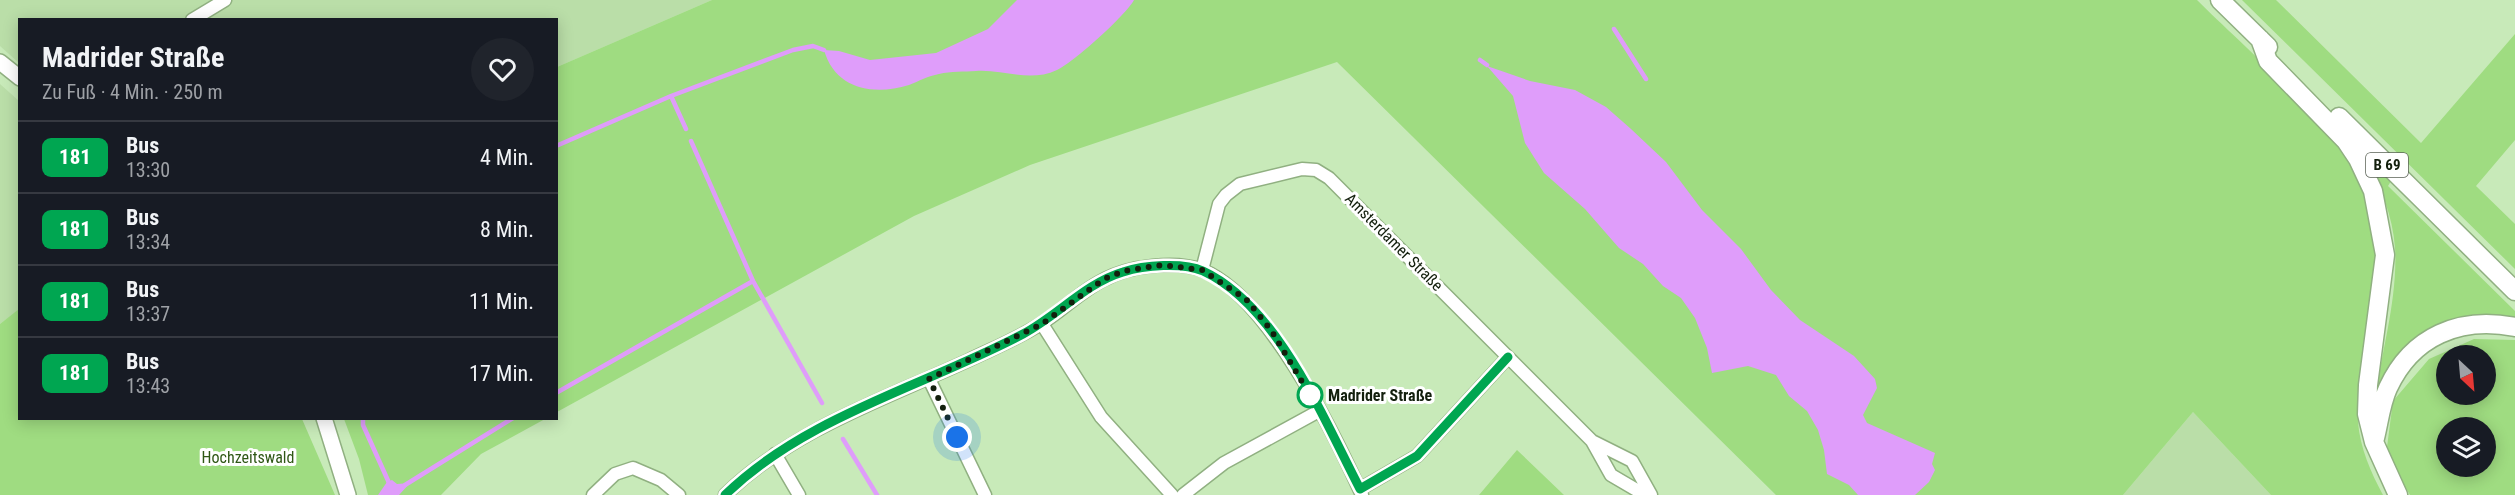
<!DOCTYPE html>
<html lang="de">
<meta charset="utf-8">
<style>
:root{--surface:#171b24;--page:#20242c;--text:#f1f3f6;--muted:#9ea1a6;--line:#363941}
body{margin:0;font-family:"Roboto Condensed",sans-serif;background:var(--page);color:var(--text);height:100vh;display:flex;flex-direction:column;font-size:22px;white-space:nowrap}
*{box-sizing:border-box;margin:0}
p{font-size:20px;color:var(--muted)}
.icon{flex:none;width:33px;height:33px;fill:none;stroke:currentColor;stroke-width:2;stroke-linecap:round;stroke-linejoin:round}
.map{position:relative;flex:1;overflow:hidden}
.sheet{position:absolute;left:18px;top:18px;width:540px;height:402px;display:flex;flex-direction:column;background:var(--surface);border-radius:0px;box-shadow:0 3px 15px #0003}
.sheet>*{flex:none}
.badge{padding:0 12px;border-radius:9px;font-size:21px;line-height:39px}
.needle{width:39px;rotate:154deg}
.fabs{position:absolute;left:2436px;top:345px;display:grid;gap:12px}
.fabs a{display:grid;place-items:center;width:60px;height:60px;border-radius:50%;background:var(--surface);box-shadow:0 3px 15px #0003;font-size:30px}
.you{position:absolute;width:30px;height:30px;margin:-15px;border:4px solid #fff;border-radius:50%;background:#1a73e8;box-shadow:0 0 0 9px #1a73e833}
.map>.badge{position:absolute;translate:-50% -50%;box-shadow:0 0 0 3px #fff}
.round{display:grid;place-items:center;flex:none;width:63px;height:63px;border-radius:32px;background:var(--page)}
.head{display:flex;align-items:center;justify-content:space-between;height:102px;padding:0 24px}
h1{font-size:28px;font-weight:700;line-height:45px}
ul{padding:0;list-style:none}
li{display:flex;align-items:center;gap:18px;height:72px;padding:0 24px;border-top:2px solid var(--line)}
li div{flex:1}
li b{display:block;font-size:22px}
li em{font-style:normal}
li .badge{min-width:66px;font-weight:700;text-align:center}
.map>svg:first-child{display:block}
.built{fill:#badea8}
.green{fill:#9fdc81;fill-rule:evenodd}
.water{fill:#df9dfa}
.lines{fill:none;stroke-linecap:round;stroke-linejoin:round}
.stream{stroke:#df9dfa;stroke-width:4.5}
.minor-casing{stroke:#90b081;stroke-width:15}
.tertiary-casing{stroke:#90b081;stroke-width:18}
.primary-casing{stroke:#90b081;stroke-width:21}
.minor{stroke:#fff;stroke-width:12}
.tertiary{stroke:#fff;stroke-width:15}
.primary{stroke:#fff;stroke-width:18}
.line-casing{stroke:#fff;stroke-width:14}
.line{stroke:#00a651;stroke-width:9}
.walk{stroke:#131f0d;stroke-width:6;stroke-dasharray:0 10.8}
.stop-dot{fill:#fff;stroke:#00a651;stroke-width:3}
.labels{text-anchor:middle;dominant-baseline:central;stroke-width:6;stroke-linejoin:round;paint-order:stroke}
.shield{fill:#fff;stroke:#5a6256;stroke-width:1.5}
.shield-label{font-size:15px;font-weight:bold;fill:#131f0d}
.street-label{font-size:16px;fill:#131f0d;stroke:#fff}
.stop-label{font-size:16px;font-weight:bold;fill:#131f0d;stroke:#fff;text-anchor:start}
.park-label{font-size:16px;fill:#2f5715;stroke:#fff}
</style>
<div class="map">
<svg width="2515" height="495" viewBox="0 0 2515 495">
<rect width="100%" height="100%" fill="#c8eab9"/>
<path class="built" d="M0,0H712L557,67L556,20H20L19,63L0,46Z
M0,84L19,101L20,309L0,324Z
M2193,412L2271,495H2123Z"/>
<path class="green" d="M712,0H2197C2248,51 2350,136 2368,205C2390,284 2354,346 2358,422C2360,448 2371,473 2383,495H2271L2193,412L2123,495H1776L1337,62L1030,165L914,216L557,412V67Z
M2242,0H2276L2421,143L2515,34V140L2476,186L2515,224V269Z
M2366,157L2391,181L2388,186L2515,311V318C2438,310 2407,328 2375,398C2382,351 2398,296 2395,248C2393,216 2380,186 2366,157Z
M19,309L20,418L302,419L335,495H0V324Z
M2474,339L2515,340V495H2410L2395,470L2387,447L2393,401L2429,359ZM2446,356H2486V394H2446ZM2446,428H2486V466H2446Z
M344,419H545L481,454L441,495H368L359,459Z
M1517,450L1564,495H1479Z"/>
<path class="water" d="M1017,0H1134C1126,15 1073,63 1057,70C1029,83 1003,69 976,71C964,72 951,71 939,74C928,76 919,81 909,85C873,96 835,89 824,50L839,51L870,60L936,53L988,29Z
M1487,66L1530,81L1575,90L1606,107L1631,129L1666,162L1702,210L1741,249L1771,290L1800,320L1854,356L1875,379L1877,388L1863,415L1867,423L1935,453L1932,464L1935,470L1929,482L1915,495H1858L1849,485L1827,474L1824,450L1818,430L1807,411L1789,396L1776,375L1748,366L1712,373L1707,348L1695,318L1681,298L1663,286L1643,264L1619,248L1585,209L1544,173L1525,143L1513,96Z
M392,480L397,484L410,483L399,495H378L387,482Z"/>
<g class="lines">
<path class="stream" d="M1614,29L1646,79
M1480,60L1487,65
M671,96L686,129
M691,141L753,281L822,403
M556,146L671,96L793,50L813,46L824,50
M556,393L753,281
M363,418V425L390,485
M843,439L877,495
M405,485L513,418"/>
<g class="minor-casing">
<path id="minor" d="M192,20L225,0
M1202,270L1219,204L1226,195L1240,184L1302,169L1316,170L1329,178L1592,441L1611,475L1645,495
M1042,324L1101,417L1172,495
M929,379L985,495
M1592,441L1632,461L1651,495
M775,454L799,495
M1360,489L1417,456L1508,357
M593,495L615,474L633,468L661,480L679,495
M725,495C793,429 885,399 969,360C994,348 1019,338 1042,323C1063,310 1082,290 1105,279C1130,266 1175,260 1202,270C1267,295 1334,433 1362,495
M1183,495L1224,463L1319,411"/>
</g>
<g class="tertiary-casing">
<path id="tertiary" d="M0,62L20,78
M324,418L348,495"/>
</g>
<g class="primary-casing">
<path id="primary" d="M2220,0L2268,47
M2260,39L2268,61L2346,141L2358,159L2373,191L2385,255L2368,385L2367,414L2374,442L2398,495
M2339,117L2515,291
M2375,438C2379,422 2381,403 2388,388C2412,336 2460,316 2515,327"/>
</g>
<use href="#minor" class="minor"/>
<use href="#tertiary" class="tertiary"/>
<use href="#primary" class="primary"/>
</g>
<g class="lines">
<g class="line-casing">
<path id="line" d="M725,495C806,416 925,386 1023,334C1057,316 1086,283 1123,272C1144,265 1183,262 1203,271C1277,305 1324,420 1360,489L1417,456L1508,357"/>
</g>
<use href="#line" class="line"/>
<path class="walk" d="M957,437L929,379L1042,324L1104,279L1124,271L1162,265L1202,270L1246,299L1271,330L1310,395"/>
</g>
<circle class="stop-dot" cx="1310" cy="395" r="12"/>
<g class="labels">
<rect class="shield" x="2366" y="153" width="42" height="24" rx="4.5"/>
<g class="shield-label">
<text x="2387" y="165">B 69</text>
</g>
<g class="street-label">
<text transform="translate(1394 242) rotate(45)">Amsterdamer Straße</text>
</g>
<g class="stop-label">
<text x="1328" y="395">Madrider Straße</text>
</g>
<g class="park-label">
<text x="248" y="457">Hochzeitswald</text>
</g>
</g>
</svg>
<div class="fabs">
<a><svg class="needle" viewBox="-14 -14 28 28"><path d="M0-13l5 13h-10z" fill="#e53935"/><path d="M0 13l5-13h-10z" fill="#9ea1a6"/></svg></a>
<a><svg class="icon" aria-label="layers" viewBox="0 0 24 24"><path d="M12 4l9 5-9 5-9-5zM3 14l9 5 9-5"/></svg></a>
</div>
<div class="you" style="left:957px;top:437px"></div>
<section class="sheet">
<div class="head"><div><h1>Madrider Straße</h1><p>Zu Fuß · 4 Min. · 250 m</p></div><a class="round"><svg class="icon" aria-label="heart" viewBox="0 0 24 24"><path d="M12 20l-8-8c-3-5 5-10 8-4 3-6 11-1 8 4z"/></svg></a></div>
<ul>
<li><span class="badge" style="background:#00a651;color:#fff">181</span><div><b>Bus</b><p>13:30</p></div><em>4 Min.</em></li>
<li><span class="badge" style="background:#00a651;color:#fff">181</span><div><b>Bus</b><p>13:34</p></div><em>8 Min.</em></li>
<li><span class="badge" style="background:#00a651;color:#fff">181</span><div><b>Bus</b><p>13:37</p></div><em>11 Min.</em></li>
<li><span class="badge" style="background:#00a651;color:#fff">181</span><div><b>Bus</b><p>13:43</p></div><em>17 Min.</em></li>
</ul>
</section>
</div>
